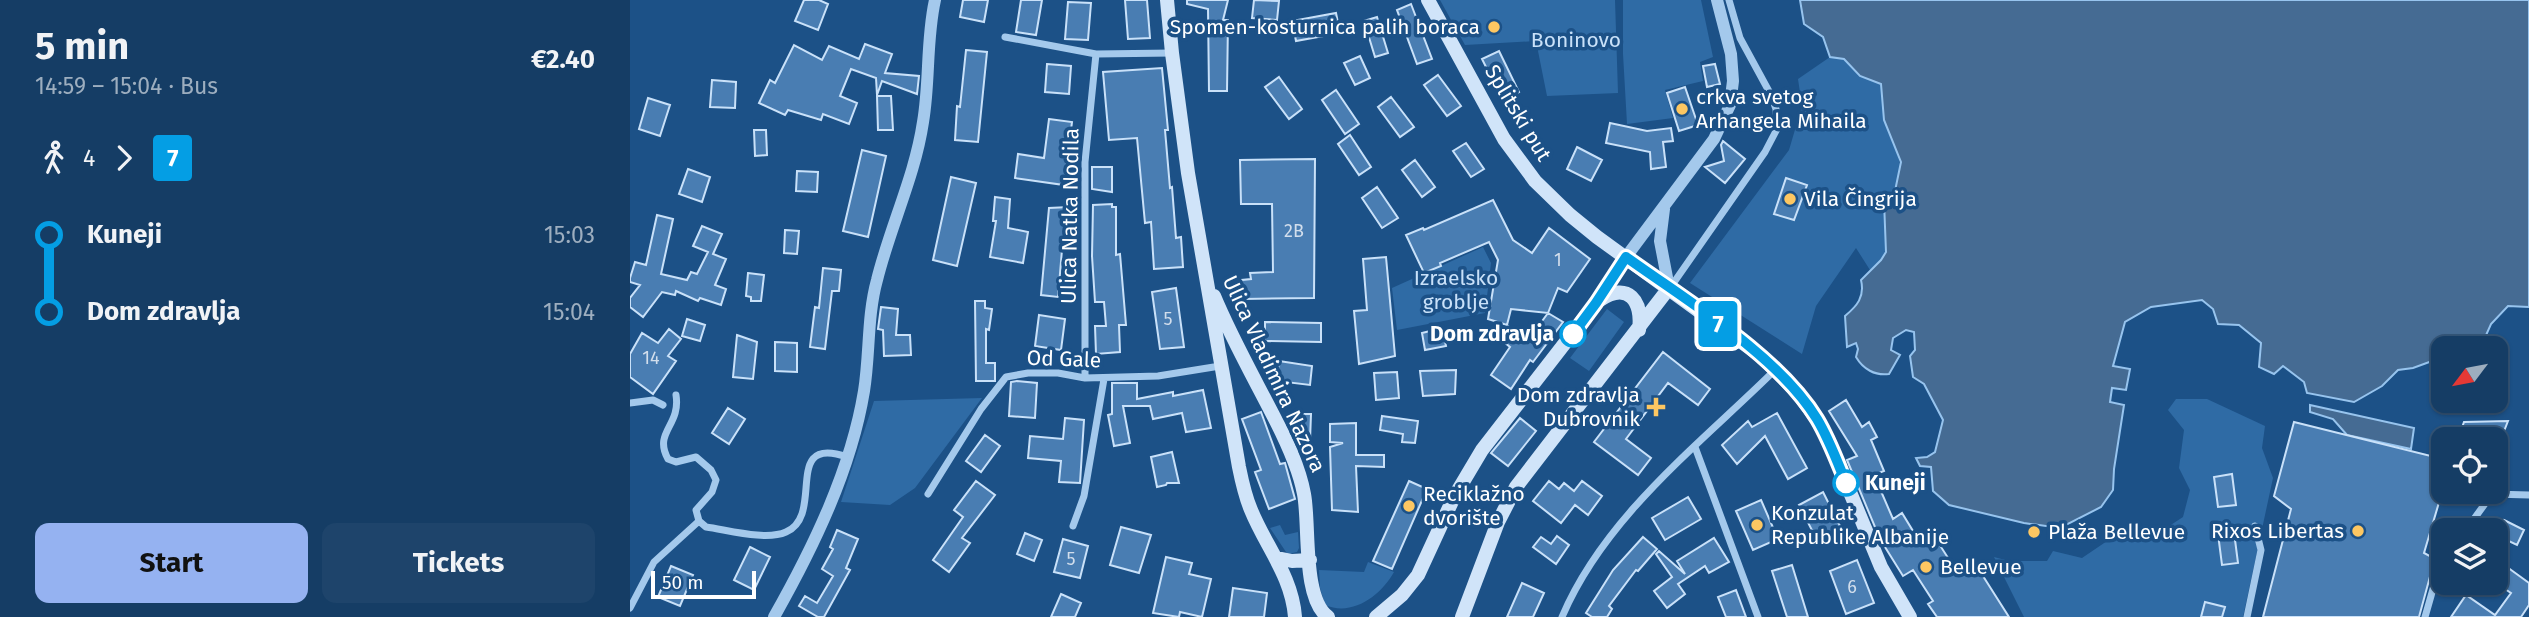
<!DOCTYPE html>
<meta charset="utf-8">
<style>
:root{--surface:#153d65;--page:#1e446b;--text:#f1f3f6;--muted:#9daebf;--line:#345679;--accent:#95b2f1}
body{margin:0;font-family:"Fira Sans",sans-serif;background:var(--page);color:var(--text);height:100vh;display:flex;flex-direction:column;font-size:26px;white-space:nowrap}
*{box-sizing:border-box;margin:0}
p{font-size:23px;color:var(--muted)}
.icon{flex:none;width:38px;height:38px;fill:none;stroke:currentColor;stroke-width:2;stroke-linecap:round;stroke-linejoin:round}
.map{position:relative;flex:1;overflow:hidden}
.details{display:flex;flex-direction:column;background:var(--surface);width:630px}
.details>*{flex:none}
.badge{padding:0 14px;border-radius:5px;font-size:24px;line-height:46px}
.needle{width:46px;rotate:238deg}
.fabs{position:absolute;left:1801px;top:336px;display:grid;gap:14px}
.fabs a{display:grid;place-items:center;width:77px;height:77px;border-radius:14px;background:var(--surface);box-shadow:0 2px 5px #0004,0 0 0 2px var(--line);font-size:35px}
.scale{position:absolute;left:21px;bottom:18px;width:105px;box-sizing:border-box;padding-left:7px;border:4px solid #fff;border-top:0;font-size:19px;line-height:24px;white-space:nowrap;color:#fff;-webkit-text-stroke:5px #1c5187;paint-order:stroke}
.map>.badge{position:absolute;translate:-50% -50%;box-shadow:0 0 0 4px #fff}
.legs{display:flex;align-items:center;gap:10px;height:77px;padding:0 35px;font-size:23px}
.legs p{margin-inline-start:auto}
.summary{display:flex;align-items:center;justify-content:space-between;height:119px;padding:0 35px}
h1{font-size:38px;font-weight:700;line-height:52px}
.button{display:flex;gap:14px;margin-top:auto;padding:14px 35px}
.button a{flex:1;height:80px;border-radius:14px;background:var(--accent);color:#111;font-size:28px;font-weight:700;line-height:80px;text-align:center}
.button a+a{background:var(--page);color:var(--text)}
ul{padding:0 35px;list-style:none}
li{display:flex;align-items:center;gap:24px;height:77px;font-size:26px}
li i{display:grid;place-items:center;width:10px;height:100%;margin:0 9px;background:currentColor}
li i::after{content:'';width:18px;height:18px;margin:-9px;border:5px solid;border-radius:50%;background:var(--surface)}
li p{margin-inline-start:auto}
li:first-child i{background:linear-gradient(#0000 50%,currentColor 0)}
li:last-child i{background:linear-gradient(currentColor 50%,#0000 0)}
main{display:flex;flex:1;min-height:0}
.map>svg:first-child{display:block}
.green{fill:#2f6ba5}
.water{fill:#456b93;stroke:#97c4ee;stroke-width:2}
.building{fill:#497db2;stroke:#c9e1f9;stroke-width:2}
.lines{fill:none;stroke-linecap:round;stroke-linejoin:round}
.minor{stroke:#a4c9ec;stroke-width:7}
.tertiary{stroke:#a4c9ec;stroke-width:12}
.secondary{stroke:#d0e4f9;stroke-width:14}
.line-1-casing{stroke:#fff;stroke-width:16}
.line-1{stroke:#049ee4;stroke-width:10}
.poi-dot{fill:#fdc762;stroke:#1c5187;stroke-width:2.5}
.stop-1-dot{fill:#fff;stroke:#049ee4;stroke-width:3.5}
.labels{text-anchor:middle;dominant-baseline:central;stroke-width:7;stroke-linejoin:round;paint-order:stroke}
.number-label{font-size:18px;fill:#d2deec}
.poi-label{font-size:21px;fill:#fff;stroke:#1c5187;text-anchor:start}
.park-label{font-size:21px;fill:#c9e1f9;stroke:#1c5187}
.street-label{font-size:21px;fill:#fff;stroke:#1c5187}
.stop-label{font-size:21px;font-weight:bold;fill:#fff;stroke:#1c5187;text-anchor:end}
</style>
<main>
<section class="details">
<div class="summary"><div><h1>5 min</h1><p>14:59 – 15:04 · Bus</p></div><b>€2.40</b></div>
<div class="legs"><svg class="icon" aria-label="walk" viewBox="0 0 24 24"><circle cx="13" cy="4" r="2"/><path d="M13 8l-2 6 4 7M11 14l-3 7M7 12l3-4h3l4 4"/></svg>4<svg class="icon" aria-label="forward" viewBox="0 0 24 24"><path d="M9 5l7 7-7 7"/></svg><b class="badge" style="background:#049ee4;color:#fff">7</b></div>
<ul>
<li><i style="color:#049ee4"></i><b>Kuneji</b><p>15:03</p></li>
<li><i style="color:#049ee4"></i><b>Dom zdravlja</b><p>15:04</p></li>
</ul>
<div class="button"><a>Start</a><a>Tickets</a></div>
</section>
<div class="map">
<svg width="1899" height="617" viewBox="0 0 1899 617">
<rect width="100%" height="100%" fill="#1c5187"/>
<path class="green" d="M810,0H985L988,93L917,96L906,41L835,45Z
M993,0H1071L1083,57L1070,62L1073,81L1035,90L1043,118L997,124L993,54Z
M1200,57L1214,59L1230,76L1251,83C1253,96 1252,110 1255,122C1263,152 1286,172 1254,201L1256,252L1251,260L1240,270L1226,248L1186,306L1172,354L1060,283L1159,150L1172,106L1168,79Z
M853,247L861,263L855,313L767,330L762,288Z
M977,309L994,322L959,371L940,358Z
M352,398L285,488L260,505L211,502L244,401Z
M1546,399H1577L1635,426L1632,448L1643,478L1613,617H1394L1364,557L1379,561H1417L1423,551L1452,558L1483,537L1508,536L1530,532L1553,517L1560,490L1549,468L1554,430L1538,410Z
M650,525L655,535L668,532L669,548L667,552L658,554L656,552L640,528Z
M738,562L764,572C751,595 723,617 695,605L690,588L689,570L734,572Z"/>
<path class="water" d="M1170,0H1899V307L1878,306L1861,324L1853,342L1837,348H1813V357L1783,368L1768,370L1752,386L1724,402L1677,393L1674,382L1653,366L1644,374L1629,367L1631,343L1609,325L1588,324L1583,309L1572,300L1521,307L1495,322L1483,366L1500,369L1496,390L1482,388L1480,402L1494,405L1484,469L1483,490L1471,507L1430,528L1394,523L1319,505L1303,491L1301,467L1290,466L1286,458L1297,457L1305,452L1313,420L1294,384L1283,377L1280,356L1285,350L1284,332L1276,330L1263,338L1261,350L1270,355L1259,374C1245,376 1233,369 1226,357L1228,349L1226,343L1217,347L1215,316C1227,306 1235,297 1231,280L1251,260L1256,252L1254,201L1265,191L1271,162L1254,120L1251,84L1230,76L1214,59L1200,57L1193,37L1174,24Z
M1680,405L1784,428L1781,449L1717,435L1703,419L1680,412Z"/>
<path class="building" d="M174,0H189L198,4L188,30L165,21Z
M333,0H358L354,22L330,17Z
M391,0H412L406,35L386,32Z
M495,0H517L520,38L498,39Z
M557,0H598L593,20H598L597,91H579L578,9L557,4Z
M624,0L649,1L647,20L622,18Z
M438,2L461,3L458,40L435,39Z
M781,4L802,59L787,64L767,10Z
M706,13L710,33L666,41L662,21Z
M747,17L758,53L745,57L734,21Z
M235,44L262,54L255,73L289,76L287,94L252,81L247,95L246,78L221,69L210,96L227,103L219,124L193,114L191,120L158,110L155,115L129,103L140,80L145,83L164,45L192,60L199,46L229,59Z
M336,50L357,52L348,142L325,140L327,106L330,107Z
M869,51L889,92L873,101L852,59Z
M730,56L740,78L725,85L714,63Z
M417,64L441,66L439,94L415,92Z
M1085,64L1090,84L1077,87L1073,66Z
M532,68L538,130H535L540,188L542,187L546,238L551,237L553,267L524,269L521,222L515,223L507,138L479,140L473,72Z
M808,75L831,106L817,116L794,85Z
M649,77L672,109L659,119L635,87Z
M82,80L106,82L105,108L80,107Z
M1055,87L1068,125L1049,131L1037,93Z
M706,90L729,124L715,134L692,100Z
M247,96H261L263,130H248Z
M761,97L784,127L770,137L748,107Z
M18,98L40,105L30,136L9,129Z
M419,119L442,122L434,185L385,178L388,154L414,158Z
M980,123L1017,131L1041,128L1043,141L1033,142L1036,167L1021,169L1020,152L976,143Z
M124,130H136L137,155L125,156Z
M720,135L741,167L729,175L708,144Z
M1093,141L1115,159L1095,183L1075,167L1094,161L1091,145Z
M836,143L854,169L841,177L823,151Z
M947,147L972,160L961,181L937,169Z
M232,150L256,156L238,237L213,231Z
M685,159L684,298L613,299L612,280L621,279L620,273L643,272L642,204H611L610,160Z
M785,160L805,187L792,197L772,170Z
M462,167H482V192L462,189Z
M58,169L80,177L72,202L49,194Z
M167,171L188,172L187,192L166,191Z
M321,177L346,183L327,266L303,260Z
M1156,178L1177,185L1164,220L1144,214Z
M747,187L768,218L752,228L732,198Z
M365,197L380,199L378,228L398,232L393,263L360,257L366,221H363Z
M863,200L883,240L902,253L919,228L960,259L937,292L928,288L918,313L881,309L877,325L858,319L868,260L859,242L810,263L811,266L794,273L776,235L793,228L794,230Z
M482,204V207H486V255L490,254L496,325H489L490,352L466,354L465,326H476L474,302H465L462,256L463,205Z
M439,207L440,238H433L428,297L411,295L419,208Z
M27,215L43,219L31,274L57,280L61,272L67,274L78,252L63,246L72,226L92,234L83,254L96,259L85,285L96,289L91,305L70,298L68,301L46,291L45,295L32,292L13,317L0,307V298L10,285L0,282V278L5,262L16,265Z
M155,230L169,231L167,254L154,253Z
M756,257L765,356L729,364L724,311L737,310L733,259Z
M193,268L211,270L209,291H202L195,349L180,347L185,307L189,308Z
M118,273L134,275L131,301H121V297L116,296Z
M546,288L554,347L530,349L522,292Z
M345,301H355V308L362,309L359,330L356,329V363H365V381H346Z
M251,307L268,309L266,335H280L281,355L254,356L253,330L248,329Z
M918,313L933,322L903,362L900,360L881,389L861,375L880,347L869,338L877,325L896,343Z
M409,315L435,319L431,350L405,346Z
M57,319L75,325L70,341L52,336Z
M635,322L691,323V342L635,341Z
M812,328L816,346L795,350L792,333Z
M39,329L51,339L38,356L46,361L23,394L0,377V354L12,333L28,343Z
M107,335L127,342L123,379L103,377Z
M145,342L167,343V372L145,371Z
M1033,352L1080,389L1068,405L1038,383L996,439L1021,458L1008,475L964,442Z
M649,361L682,366L680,385L647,381Z
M826,370L825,394L793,396L790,371Z
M767,372L769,398L746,400L744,373Z
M387,381L407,383L405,418L379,416L381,382Z
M482,383H507V399L543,392V396L573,390L581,428L556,432L552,413L523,419L520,406H493L500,443L484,446L478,415L482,414Z
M1216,400L1232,427L1239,422L1247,437L1241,440L1254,471L1244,475L1263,519L1272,513L1291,544L1304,536L1329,575L1346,565L1379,617H1307L1298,604L1303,601L1283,570L1273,576L1250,539L1217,460L1227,456L1199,411Z
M98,408L115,419L99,444L82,433Z
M631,412L650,464L655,463L665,499L639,509L625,472L631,470L612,419Z
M1147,413L1177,468L1158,479L1135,436L1107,464L1092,445L1118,421L1122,427Z
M670,414H681L680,441L668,440Z
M752,416L788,421L785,443L772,442L773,434L750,430Z
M435,418L454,420L450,483L429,482L431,461L398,458L400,436L433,439Z
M890,418L906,431L878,466L861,453Z
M1878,421L1871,439H1828L1834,422Z
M1664,422L1813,459V489L1794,553L1809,561L1801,573L1789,617H1633L1661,509L1644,496Z
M726,423V455H754V467L726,466L728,512L702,510L700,447L713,443L700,442V424Z
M355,435L370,446L351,472L336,461Z
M542,452L549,483H537L536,485L527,487L521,457Z
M1602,474L1606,505L1588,507L1584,477Z
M346,481L365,495L332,538L340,543L319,572L303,560L333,517L324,510Z
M779,481L797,489L762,569L743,561Z
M919,481L929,489L934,483L944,491L952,481L972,496L958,515L945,505L931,523L903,501Z
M1193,492L1212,530L1188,542L1169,505Z
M1058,497L1071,519L1035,540L1022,518Z
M1131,500L1148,539L1123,550L1106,511Z
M1874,520L1894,530L1887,545L1866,535Z
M491,527L521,535L509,573L480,565Z
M207,530L228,539L216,568L220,570L194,617H188L169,606L175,596L187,603L203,576L192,569L203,549L200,547Z
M1604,532L1608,563L1592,565L1588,534Z
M395,533L412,540L404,561L387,554Z
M927,536L939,545L926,564L903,547L911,537L921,544Z
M1013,537L1027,549L1008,571L1006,570L979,606L982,609L977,617H962L956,613L983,570Z
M1084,538L1099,562L1079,573L1075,566L1048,584L1055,594L1037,608L1024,591L1042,577L1026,554L1029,551L1055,574L1047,561Z
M433,539L458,546L450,578L424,572Z
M120,547L140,557L124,590L104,580Z
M536,557L562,563L559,574L581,579L572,617L550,612L549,617L523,613Z
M1227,560L1244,603L1216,614L1200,571Z
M1162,565L1178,617H1157L1142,571Z
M41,566L63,575L50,606L28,597Z
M1877,567L1899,583V605L1891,617H1821L1836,595L1865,615L1881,593L1866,583Z
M892,583L914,593L903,617H877Z
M603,588L637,593L634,617H599Z
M1106,590L1116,617H1096L1088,597Z
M431,594L451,603L445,617H421Z
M1575,602L1595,607L1592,617H1571Z"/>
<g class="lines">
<path class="minor" d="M375,37L466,54L542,53
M1040,288L1135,152L1147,129L1146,109L1141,95L1110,38L1099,0
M455,378V162L466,54
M46,395C51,426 23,432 38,459L46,462L66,457L81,470L86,480L82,492L66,510L69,521L76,527C98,530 136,541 156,532C196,515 151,434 217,457
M0,403L23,400L33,405
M1065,447L1128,617
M298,494L351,409L376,377L398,373H428L455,378L528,376L590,366
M443,526L454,496L474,379
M1836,530L1862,494L1899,495
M0,608L24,562L69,521
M932,617C975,516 1069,445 1145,370
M1617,617L1631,550L1625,526
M1795,617L1807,575L1813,566"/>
<path class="tertiary" d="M1034,209L1030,241L1039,288
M996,257L1084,139L1100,105L1103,81L1101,54L1087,0
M144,617C183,548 221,470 234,391C240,354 237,316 247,280C260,227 285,176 293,122C300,82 296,40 305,0"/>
<path class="secondary" d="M537,0L542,53L558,173L609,467C612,482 615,496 621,510C636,547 662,576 665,617
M798,0L874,139L905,181L940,215L967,237L1131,356L1167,392L1186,418L1198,439L1251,567L1280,617
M584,296C601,337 623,376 643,415C656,440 669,467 674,494C680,525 672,598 698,617
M970,300C998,281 1013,301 1009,330
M647,558L662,561L680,560
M746,617L772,595L788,575L824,497L852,450L966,303L996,257
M832,617L868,522L886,487L1039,288"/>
</g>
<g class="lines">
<g class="line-1-casing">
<path id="line-1" d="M943,334L966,303L996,257C1057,301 1148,355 1187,419C1199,439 1207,461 1216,483"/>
</g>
<use href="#line-1" class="line-1"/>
</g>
<g class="poi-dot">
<circle cx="864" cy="27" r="7"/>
<circle cx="1052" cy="109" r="7"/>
<circle cx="1160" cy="199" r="7"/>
<path d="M1022.5 396.5h7v7h7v7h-7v7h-7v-7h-7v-7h7z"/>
<circle cx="779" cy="506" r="7"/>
<circle cx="1127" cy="525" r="7"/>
<circle cx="1728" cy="531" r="7"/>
<circle cx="1404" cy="532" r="7"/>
<circle cx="1296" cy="567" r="7"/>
</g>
<g class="stop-1-dot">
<circle cx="943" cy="334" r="12"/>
<circle cx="1216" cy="483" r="12"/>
</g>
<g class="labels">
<g class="number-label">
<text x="664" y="231">2B</text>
<text x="928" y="260">1</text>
<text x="538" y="319">5</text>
<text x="21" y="358">14</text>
<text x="441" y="559">5</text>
<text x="1222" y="587">6</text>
</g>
<g class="poi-label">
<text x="850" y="27" text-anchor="end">Spomen-kosturnica palih boraca</text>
<text x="1066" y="97">crkva svetog<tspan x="1066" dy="24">Arhangela Mihaila</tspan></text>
<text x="1174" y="199">Vila Čingrija</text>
<text x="1010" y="395" text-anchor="end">Dom zdravlja<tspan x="1010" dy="24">Dubrovnik</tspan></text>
<text x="793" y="494">Reciklažno<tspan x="793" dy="24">dvorište</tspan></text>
<text x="1141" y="513">Konzulat<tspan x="1141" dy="24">Republike Albanije</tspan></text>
<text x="1714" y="531" text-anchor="end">Rixos Libertas</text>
<text x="1418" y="532">Plaža Bellevue</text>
<text x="1310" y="567">Bellevue</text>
</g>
<g class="park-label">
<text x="946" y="40">Boninovo</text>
<text x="826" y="278">Izraelsko<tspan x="826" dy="24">groblje</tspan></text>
</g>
<g class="street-label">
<text transform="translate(888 113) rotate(59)">Splitski put</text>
<text transform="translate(440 216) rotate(-89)">Ulica Natka Nodila</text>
<text transform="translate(434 359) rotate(2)">Od Gale</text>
<text transform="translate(644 374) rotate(65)">Ulica Vladimira Nazora</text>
</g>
<g class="stop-label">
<text x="924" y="334">Dom zdravlja</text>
<text x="1235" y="483" text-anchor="start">Kuneji</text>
</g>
</g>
</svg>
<div class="fabs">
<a><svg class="needle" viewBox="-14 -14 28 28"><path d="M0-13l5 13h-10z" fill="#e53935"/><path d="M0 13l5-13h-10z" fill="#9daebf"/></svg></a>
<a><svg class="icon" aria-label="locate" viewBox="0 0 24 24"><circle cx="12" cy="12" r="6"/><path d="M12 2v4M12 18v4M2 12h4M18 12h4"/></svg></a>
<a><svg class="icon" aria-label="layers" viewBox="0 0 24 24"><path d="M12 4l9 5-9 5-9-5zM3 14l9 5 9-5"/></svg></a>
</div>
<div class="scale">50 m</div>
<b class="badge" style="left:1088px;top:324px;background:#049ee4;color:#fff">7</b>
</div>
</main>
